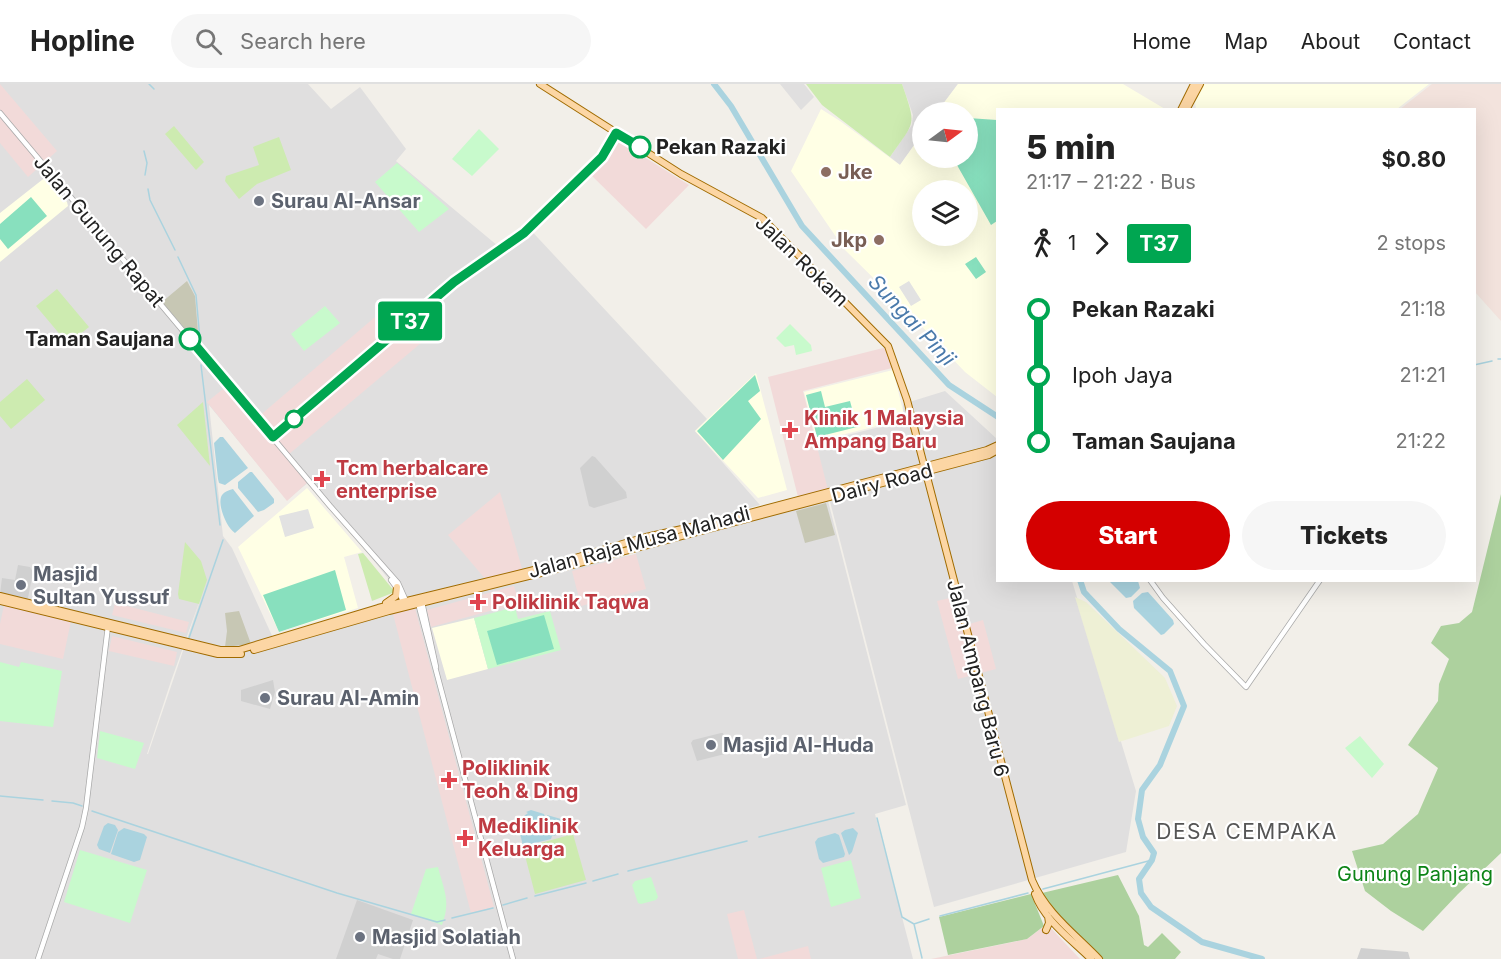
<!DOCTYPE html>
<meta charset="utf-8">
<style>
:root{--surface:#fff;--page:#f6f6f6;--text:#222;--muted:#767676;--line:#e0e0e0;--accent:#d40000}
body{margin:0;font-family:Inter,sans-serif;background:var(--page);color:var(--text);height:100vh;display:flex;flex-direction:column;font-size:22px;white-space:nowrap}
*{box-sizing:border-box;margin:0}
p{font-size:20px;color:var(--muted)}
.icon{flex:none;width:33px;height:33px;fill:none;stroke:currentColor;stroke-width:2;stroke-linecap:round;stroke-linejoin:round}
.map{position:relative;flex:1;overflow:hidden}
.details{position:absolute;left:996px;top:24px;width:480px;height:474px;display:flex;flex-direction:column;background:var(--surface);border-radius:0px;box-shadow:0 6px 24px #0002}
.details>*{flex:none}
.badge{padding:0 12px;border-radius:4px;font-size:21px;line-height:39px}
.needle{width:39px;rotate:75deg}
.tools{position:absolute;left:912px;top:18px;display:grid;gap:12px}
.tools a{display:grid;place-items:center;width:66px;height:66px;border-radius:50%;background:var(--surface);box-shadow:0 6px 24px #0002;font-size:30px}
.map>.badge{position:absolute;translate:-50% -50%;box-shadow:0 0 0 3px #fff}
.legs{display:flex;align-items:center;gap:9px;height:66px;padding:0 30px;font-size:20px}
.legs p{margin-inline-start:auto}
.summary{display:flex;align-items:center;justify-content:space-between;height:102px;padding:0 30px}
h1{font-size:33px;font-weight:800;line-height:45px}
.action{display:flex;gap:12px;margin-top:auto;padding:12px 30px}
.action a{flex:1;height:69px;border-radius:36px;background:var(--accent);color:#fff;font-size:24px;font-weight:800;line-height:69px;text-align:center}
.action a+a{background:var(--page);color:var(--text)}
ul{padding:0 30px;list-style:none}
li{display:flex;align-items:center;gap:21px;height:66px;font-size:22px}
li i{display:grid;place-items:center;width:9px;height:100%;margin:0 8px;background:currentColor}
li i::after{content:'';width:15px;height:15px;margin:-8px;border:4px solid;border-radius:50%;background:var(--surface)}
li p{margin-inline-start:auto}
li:first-child i{background:linear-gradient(#0000 50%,currentColor 0)}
li:last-child i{background:linear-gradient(currentColor 50%,#0000 0)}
header{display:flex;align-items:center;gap:36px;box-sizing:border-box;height:84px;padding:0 30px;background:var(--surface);border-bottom:2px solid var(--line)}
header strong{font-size:28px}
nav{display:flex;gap:33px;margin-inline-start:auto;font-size:21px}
.search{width:420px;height:54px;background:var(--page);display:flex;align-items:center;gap:15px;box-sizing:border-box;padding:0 21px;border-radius:33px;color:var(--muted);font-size:22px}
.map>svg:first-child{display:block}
.residential{fill:#e0dfdf;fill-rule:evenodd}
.commercial{fill:#f2dad9}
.education{fill:#ffffe5;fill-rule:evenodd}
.religious{fill:#d0d0d0}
.military{fill:#f3e3dd}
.construction{fill:#c7c7b4}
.farmland{fill:#eef0d5}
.grass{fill:#cdebb0}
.forest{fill:#add19e}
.park{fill:#c8facc}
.pitch{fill:#88e0be}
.parking{fill:#e2e2e2}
.water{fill:#aad3df}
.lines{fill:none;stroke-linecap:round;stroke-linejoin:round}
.stream{stroke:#aad3df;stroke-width:1.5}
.river{stroke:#aad3df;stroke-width:6}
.minor-casing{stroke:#a9a9a9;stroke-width:6}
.major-casing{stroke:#a06b00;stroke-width:8}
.minor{stroke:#fff;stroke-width:4.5}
.major{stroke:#fcd6a4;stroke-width:6}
.line-1-casing{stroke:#fff;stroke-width:14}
.line-1{stroke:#00a651;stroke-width:9}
.stop-1-dot{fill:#fff;stroke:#00a651;stroke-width:3}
.education-dot{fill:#8d6e63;stroke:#fff;stroke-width:2}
.worship-dot{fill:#6b7280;stroke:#fff;stroke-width:2}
.health-dot{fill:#e0444e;stroke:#fff;stroke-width:2}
.labels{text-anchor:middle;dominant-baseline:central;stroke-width:4.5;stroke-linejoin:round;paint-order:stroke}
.stop-label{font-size:20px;font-weight:bold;fill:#222;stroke:#fff;text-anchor:start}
.education-label{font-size:20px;font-weight:bold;fill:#785e54;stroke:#fff;text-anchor:start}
.worship-label{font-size:20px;font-weight:bold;fill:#5b616d;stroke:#fff;text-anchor:start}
.street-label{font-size:20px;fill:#222;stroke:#fff}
.health-label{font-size:20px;font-weight:bold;fill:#be3a42;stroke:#fff;text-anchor:start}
.park-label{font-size:20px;fill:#0c8416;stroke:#fff}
.water-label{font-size:21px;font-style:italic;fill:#4a7aab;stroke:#fff}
.neighbourhood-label{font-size:21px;letter-spacing:1.5px;fill:#555;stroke:#fff}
</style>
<header>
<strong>Hopline</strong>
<div class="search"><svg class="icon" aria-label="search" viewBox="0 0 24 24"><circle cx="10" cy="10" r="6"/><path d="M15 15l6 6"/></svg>Search here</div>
<nav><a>Home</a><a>Map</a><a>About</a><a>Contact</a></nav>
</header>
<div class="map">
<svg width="1501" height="875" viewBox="0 0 1501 875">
<rect width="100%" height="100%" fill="#f2efe9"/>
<path class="residential" d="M0,0H308L331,25L360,3L406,65L396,77L498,162L525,140L707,335L695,347L760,421L430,511L636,470L635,463L827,413L906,721L875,730L913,875H0ZM209,321L287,416L310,397L406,517L274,556L232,464L223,452ZM205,502L148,670H147L171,597Z
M780,0H804L814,13L801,26Z
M902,0H958L937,28H922V50L900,81L890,73L912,41L913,31Z
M945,307L997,355L998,496L1072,497L1136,707L1126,768L934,823L815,359L904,337L903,320Z"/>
<path class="commercial" d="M0,0L57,67L28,93L0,59Z
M614,54L689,101L646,145L588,88Z
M375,233L392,252L412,235L427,254L288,371L309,397L287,417L207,318L228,301L257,334Z
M887,263L892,284L803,307L828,406L798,413L768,293Z
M500,408L523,488L487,497L448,451Z
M636,470L646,505L581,522L572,487Z
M514,502L519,519L431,543L427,526Z
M958,512L966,541L983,536L996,585L958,595L937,517Z
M115,519L189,538L186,549L112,531Z
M4,521L71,537L63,575L0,560V540Z
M415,524L494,823L471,829L393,530Z
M112,552L177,568L174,582L109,567Z
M744,826L757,875H738L727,830Z
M1047,840L1080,875H931L1027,855Z
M808,862L811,875H759Z"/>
<path class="education" d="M958,0H1123L1165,25L998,26L997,313L965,288L913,233L845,166L791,87L821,25L840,37L900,81L922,50V74H968V28H937ZM922,106H968V152H922Z
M1204,0H1429L1397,25H1196L1195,18Z
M47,92L67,118L68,122L0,178V129Z
M893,286L905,335L817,357L804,308Z
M756,289L787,406L758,414L695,347Z
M307,404L362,468L344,473L358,524L279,548L238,463Z
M474,534L488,585L447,596L432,544Z"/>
<path class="religious" d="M592,372L595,373L626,408L627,414L594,424L589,422L580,384Z
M18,481L30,483L33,488L28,514L24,516L0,510L2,494L15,496Z
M273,596L275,608L270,625L241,617V606Z
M721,649H723L729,669L697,677L691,659L693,656Z
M357,816L413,836L400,875H393L378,870L376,875H336Z
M1361,864L1408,868L1410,875H1357Z"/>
<path class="military" d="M1432,0H1501V237L1475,208L1474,26H1399Z"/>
<path class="construction" d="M187,197L195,212L199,261L162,218Z
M826,419L835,451L805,459L796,427Z
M239,527L251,560L225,563L227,547L225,529Z"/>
<path class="farmland" d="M1075,513L1086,518L1165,594L1177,622L1169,642L1119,658Z"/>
<path class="grass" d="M806,0H902C917,43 915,37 890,73L822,21Z
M174,42L204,78L196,86L165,50Z
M279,53L291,86L257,100L239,115L225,97L226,92L259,81L253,63Z
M57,205L89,243L68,260L36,222Z
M27,295L45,316L11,345L0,332V318Z
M203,318L210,382L177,341Z
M185,458L201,477L207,496L199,520L179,515L178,510Z
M363,469L395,508L372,517L358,470Z
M573,750L586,796L535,810L523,764Z"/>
<path class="forest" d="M1501,410V769L1458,810L1423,847L1391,827L1365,807L1352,767L1383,760L1418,730L1438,684L1408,661L1438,617L1439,600L1449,575L1431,559L1441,542L1459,539L1472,528Z
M1118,791L1139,832L1144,861L1148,863L1162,849L1181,868L1175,875H1103L1055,827L1042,809Z
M1031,810L1044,842L1027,855L948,871L939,833Z"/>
<path class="park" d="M479,45L499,65L472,92L452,75Z
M397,79L449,125L419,148L375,98Z
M325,222L340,239L304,267L291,250Z
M790,240L811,261L812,267L796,271L794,261L785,263L776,254Z
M515,523L518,535L550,527L561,566L488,585L474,534Z
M0,578L19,583L21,578L62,587L53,643L0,637Z
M100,647L144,659L135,685L97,674Z
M1360,652L1384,680L1372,694L1345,664Z
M80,766L147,786L130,839L64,818Z
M851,776L861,814L831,823L821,784Z
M438,783C444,807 451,817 442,841L411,830L426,785Z
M651,793L658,813L656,816L641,820L638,819L632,801L635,797Z"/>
<path class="pitch" d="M968,34L997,36V137L991,141L953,74H968Z
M31,113L47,132L8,165L0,155V140Z
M976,173L986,188L976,195L965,180Z
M755,291L760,307L748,317L761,335L723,376L697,347Z
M821,307L825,323L850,317L857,343L817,353L806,311Z
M335,486L346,526L279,548L263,511Z
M544,531L554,565L497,581L487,547Z"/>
<path class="parking" d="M909,197L921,216L911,222L899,203Z
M308,425L314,444L285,453L279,432Z"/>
<path class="water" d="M220,353H223L248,384L225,401L219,399L218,395L214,359Z
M250,388H252L274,415V419L264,426L258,428L238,404V398Z
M233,405L254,432L235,449C227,444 218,423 221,413C223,408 229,406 233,405Z
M1109,497H1138L1140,504L1131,513L1126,514Z
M1148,508L1173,536L1174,540L1164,550L1161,551L1134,524L1133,517L1142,509Z
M531,726L544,730L548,743L547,731L568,737L572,748L552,752L551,755L523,762L517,737L528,729L526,728Z
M108,739L115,741L118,746L110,769L99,765L97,761L104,742Z
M124,744L144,750L147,753L140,776L134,778L111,770L118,748Z
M853,744L858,749L852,768L849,771L841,749L845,746Z
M835,749L839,751L845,770L844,773L823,779L819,775L815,758L818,754Z"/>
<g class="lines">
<path class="stream" d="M149,0L154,5
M144,67L147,79L145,91
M148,105L150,116L175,166
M178,173L196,211L200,256
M1498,275H1501
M201,281L220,441
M1474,281L1492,277
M189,554L223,456
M0,712L43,716
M52,717L73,719L82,722
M92,727L337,809L437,838L445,836
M877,734L902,833L914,840L929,835
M759,753L854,729
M628,787L747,757
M593,797L618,790
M1043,805L1152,776
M535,812L586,799
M503,821L527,814
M940,832L1028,809
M452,834L493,824
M914,840L922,874"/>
<path class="river" d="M714,0L731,22L802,142L949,301L998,333
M1080,496L1084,508L1119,545L1170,587L1184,622L1160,681L1142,706L1138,735L1143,753L1154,769L1152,776L1139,795L1141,809L1151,823L1202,858L1262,875"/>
<g class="minor-casing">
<path id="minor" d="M0,29L330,422L398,499L406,517
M391,496L399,507L403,518
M1150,496L1163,514L1204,560L1246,603L1320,496
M422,518L436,583
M418,519L513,875
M38,875L82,743L86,724L108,542"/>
</g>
<g class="major-casing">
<path id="major" d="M540,0L681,90L762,134L888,262L907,316L1032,796C1046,829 1075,850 1099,875
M1181,26L1194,0
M1186,26L1200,0
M0,512L220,566H239L378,524L538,485L646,453L727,435L987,366L998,361
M0,517L218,570H241
M386,519L396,512L397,503
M254,566L389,527L545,488L989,371L998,366
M1035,810C1044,836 1072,856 1091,875
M1046,846L1049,839L1048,832"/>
</g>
<use href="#minor" class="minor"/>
<use href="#major" class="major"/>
</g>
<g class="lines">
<g class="line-1-casing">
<path id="line-1" d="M190,255L273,353L454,198L524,149L602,73L616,49L640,63"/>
</g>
<use href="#line-1" class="line-1"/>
</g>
<g class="stop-1-dot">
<circle cx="640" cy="63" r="10"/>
<circle cx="190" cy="255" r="10"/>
<circle cx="294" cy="335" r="8"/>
</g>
<g class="education-dot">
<circle cx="826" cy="88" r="6"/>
<circle cx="879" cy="156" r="6"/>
</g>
<g class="worship-dot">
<circle cx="259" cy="117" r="6"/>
<circle cx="21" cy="501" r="6"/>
<circle cx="265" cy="614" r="6"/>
<circle cx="711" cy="661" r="6"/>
<circle cx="360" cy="853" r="6"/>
</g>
<g class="health-dot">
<path d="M787 337h6v6h6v6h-6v6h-6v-6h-6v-6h6z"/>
<path d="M319 386h6v6h6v6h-6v6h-6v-6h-6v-6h6z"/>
<path d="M475 509h6v6h6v6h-6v6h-6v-6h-6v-6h6z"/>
<path d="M446 687h6v6h6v6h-6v6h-6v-6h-6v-6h6z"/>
<path d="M462 745h6v6h6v6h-6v6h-6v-6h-6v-6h6z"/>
</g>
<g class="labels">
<g class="stop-label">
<text x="656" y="63">Pekan Razaki</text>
<text x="174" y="255" text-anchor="end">Taman Saujana</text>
</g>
<g class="education-label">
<text x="838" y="88">Jke</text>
<text x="867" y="156" text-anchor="end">Jkp</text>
</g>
<g class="worship-label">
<text x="271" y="117">Surau Al-Ansar</text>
<text x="33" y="490">Masjid<tspan x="33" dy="23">Sultan Yussuf</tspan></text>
<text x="277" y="614">Surau Al-Amin</text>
<text x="723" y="661">Masjid Al-Huda</text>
<text x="372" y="853">Masjid Solatiah</text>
</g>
<g class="street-label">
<text transform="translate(99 147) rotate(50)">Jalan Gunung Rapat</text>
<text transform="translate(802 177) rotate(44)">Jalan Rokam</text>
<text transform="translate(882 399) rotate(-15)">Dairy Road</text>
<text transform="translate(639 458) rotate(-15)">Jalan Raja Musa Mahadi</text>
<text transform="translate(978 594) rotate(76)">Jalan Ampang Baru 6</text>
</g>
<g class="health-label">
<text x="804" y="334">Klinik 1 Malaysia<tspan x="804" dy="23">Ampang Baru</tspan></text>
<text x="336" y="384">Tcm herbalcare<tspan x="336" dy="23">enterprise</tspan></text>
<text x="492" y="518">Poliklinik Taqwa</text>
<text x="462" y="684">Poliklinik<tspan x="462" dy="23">Teoh &amp; Ding</tspan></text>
<text x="478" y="742">Mediklinik<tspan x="478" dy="23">Keluarga</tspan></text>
</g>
<g class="park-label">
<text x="1415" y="790">Gunung Panjang</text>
</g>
<g class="water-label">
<text transform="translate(912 236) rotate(47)">Sungai Pinji</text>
</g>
<g class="neighbourhood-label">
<text x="1247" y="747">DESA CEMPAKA</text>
</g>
</g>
</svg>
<div class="tools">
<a><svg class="needle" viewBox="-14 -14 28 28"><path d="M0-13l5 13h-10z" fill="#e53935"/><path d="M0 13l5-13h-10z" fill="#767676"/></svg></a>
<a><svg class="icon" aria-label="layers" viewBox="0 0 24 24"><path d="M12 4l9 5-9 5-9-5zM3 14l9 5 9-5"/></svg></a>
</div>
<b class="badge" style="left:410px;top:237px;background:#00a651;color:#fff">T37</b>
<section class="details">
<div class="summary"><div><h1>5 min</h1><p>21:17 – 21:22 · Bus</p></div><b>$0.80</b></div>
<div class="legs"><svg class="icon" aria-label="walk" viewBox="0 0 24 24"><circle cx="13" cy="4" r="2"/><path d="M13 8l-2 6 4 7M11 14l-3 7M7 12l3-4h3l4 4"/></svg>1<svg class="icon" aria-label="forward" viewBox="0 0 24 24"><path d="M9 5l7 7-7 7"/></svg><b class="badge" style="background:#00a651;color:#fff">T37</b><p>2 stops</p></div>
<ul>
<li><i style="color:#00a651"></i><b>Pekan Razaki</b><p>21:18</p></li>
<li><i style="color:#00a651"></i><span>Ipoh Jaya</span><p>21:21</p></li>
<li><i style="color:#00a651"></i><b>Taman Saujana</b><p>21:22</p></li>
</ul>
<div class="action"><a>Start</a><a>Tickets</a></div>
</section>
</div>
